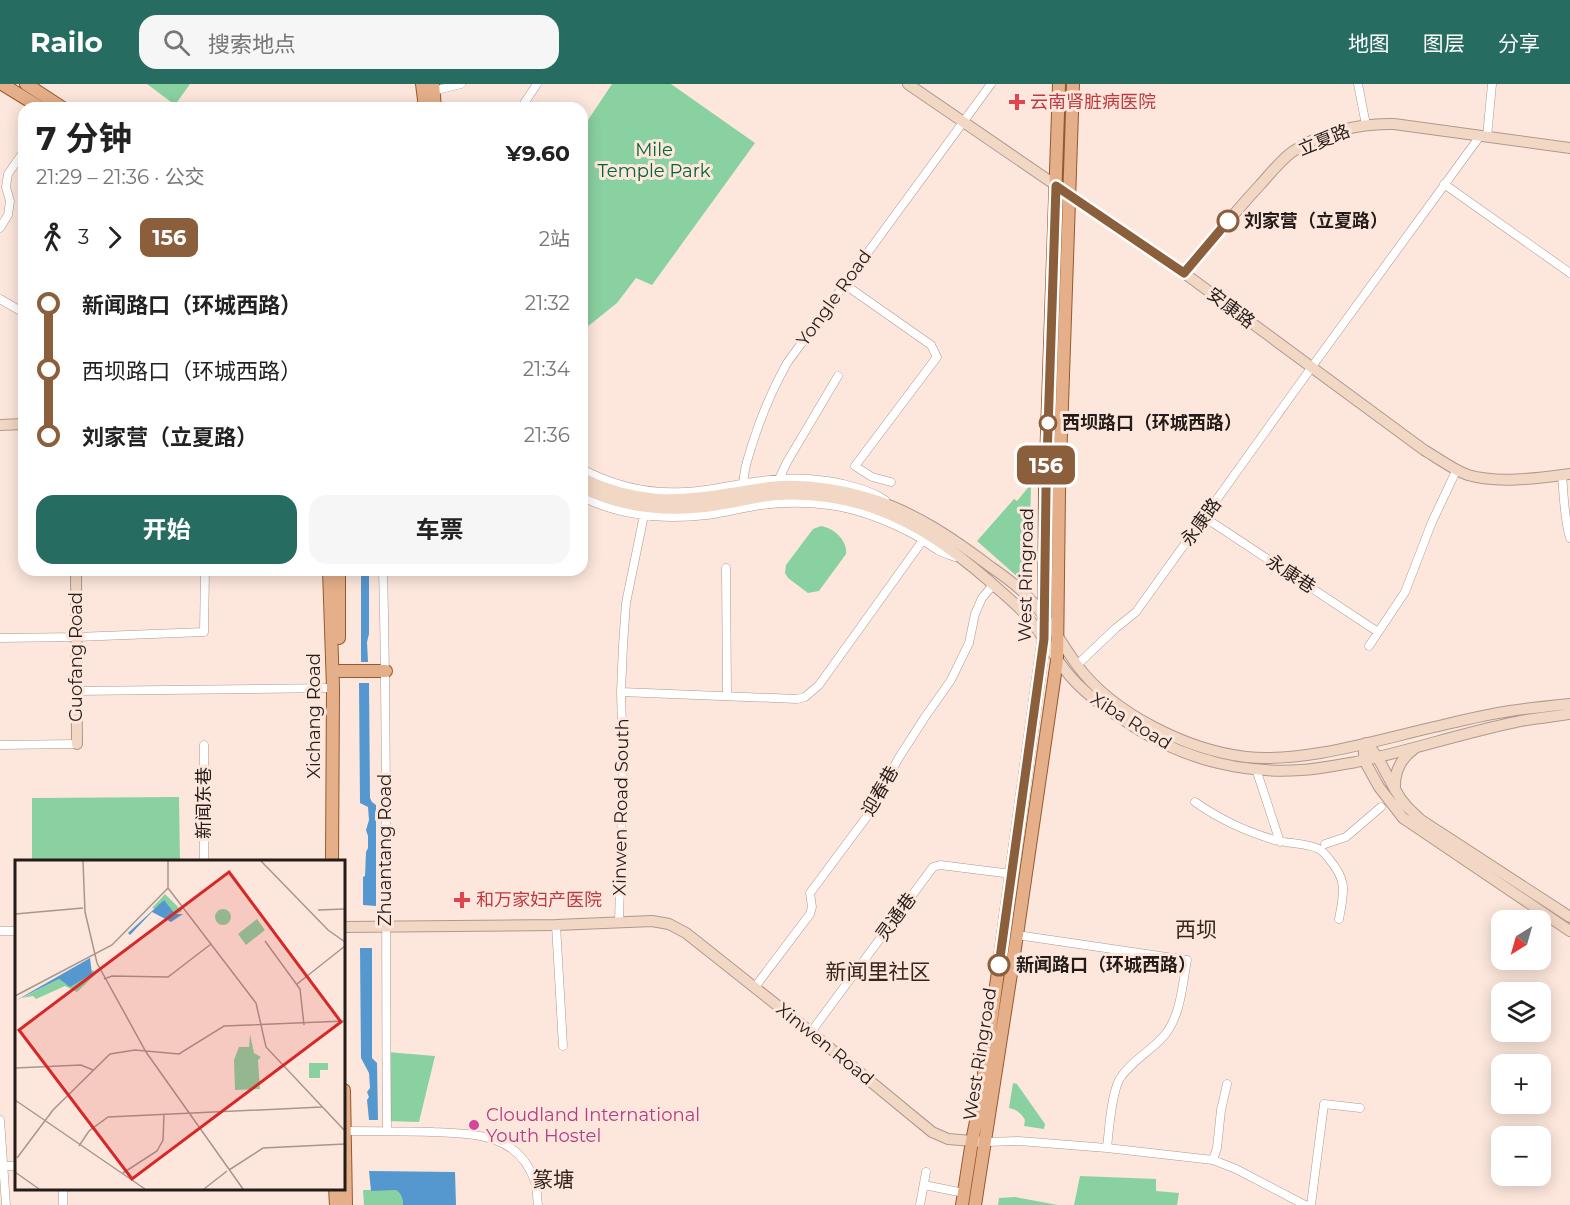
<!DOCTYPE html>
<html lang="zh">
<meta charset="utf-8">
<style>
:root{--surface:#fff;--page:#f6f6f6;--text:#222;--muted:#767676;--accent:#266c61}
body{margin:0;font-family:Montserrat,"Noto Sans SC",sans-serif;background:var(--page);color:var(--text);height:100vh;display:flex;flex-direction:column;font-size:22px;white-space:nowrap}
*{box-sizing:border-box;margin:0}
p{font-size:20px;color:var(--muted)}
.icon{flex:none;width:33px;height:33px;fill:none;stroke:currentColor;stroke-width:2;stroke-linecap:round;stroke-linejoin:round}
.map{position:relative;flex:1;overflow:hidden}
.side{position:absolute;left:18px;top:18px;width:570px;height:474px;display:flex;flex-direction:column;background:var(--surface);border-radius:18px;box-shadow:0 3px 15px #0003}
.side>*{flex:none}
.badge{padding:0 12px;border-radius:9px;font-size:21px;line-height:39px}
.needle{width:39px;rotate:217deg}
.buttons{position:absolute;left:1491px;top:826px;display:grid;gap:12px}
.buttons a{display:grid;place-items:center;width:60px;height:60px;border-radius:12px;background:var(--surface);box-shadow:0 3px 15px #0003;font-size:30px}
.map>.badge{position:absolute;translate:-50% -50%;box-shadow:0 0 0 3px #fff}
.legs{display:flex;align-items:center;gap:9px;height:66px;padding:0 18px;font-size:20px}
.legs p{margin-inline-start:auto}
.summary{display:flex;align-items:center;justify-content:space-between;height:102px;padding:0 18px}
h1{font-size:33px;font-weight:700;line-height:45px}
.primary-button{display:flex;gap:12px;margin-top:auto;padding:12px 18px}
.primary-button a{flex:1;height:69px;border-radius:18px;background:var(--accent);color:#fff;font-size:24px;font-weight:700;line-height:69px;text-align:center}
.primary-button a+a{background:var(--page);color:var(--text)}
ul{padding:0 18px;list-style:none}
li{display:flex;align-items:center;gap:21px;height:66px;font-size:22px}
li i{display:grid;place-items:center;width:9px;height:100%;margin:0 8px;background:currentColor}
li i::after{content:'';width:15px;height:15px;margin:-8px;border:4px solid;border-radius:50%;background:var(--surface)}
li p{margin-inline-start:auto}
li:first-child i{background:linear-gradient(#0000 50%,currentColor 0)}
li:last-child i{background:linear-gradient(currentColor 50%,#0000 0)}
header{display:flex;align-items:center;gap:36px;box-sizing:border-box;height:84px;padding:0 30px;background:var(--accent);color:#fff}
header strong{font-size:28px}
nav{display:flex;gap:33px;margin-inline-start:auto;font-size:21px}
.search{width:420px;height:54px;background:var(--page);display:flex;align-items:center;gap:15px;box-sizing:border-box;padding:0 21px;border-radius:18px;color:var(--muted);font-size:22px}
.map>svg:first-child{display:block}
.green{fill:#8ad1a1}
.water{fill:#5498cf}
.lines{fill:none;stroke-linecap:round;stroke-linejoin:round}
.street-casing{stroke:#ae998f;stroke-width:9}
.secondary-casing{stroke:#ae998f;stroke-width:12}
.primary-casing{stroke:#96592e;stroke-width:14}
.street{stroke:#fff;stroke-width:8}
.secondary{stroke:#f2d7c4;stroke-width:10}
.primary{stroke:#e5af89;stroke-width:12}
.line-1-casing{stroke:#fff;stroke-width:14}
.line-1{stroke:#8b5e3c;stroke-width:9}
.health-dot{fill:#e0444e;stroke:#fde7dc;stroke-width:2}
.stop-1-dot{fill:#fff;stroke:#8b5e3c;stroke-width:3}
.hotel-dot{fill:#d1479c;stroke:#fde7dc;stroke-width:2}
.labels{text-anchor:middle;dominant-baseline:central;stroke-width:6;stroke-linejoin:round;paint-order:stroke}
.health-label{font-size:18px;fill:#be3a42;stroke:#fde7dc;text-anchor:start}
.street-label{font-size:18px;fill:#241c19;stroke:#fde7dc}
.park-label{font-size:18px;fill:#056536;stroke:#fde7dc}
.stop-label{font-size:18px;font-weight:bold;fill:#241c19;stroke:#fde7dc;text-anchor:start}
.hotel-label{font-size:18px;fill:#b23c85;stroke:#fde7dc;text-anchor:start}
.quarter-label{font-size:21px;fill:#35251d;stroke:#fde7dc}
.inset-road{fill:none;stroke:#a6968e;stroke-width:1.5}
.view{fill:#d62828;fill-opacity:0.15;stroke:#d62828;stroke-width:3}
.inset-edge{fill:none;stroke:#241c19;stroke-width:3}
</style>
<header>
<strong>Railo</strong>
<div class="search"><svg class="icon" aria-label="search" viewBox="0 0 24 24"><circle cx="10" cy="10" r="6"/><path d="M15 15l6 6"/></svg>搜索地点</div>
<nav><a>地图</a><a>图层</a><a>分享</a></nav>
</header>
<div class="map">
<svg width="1570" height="1121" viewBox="0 0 1570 1121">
<rect width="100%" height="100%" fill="#fde7dc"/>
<path class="green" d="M147,0H190L175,21Z
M612,0H671L755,59L652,201L636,194L617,219L582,247V45Z
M1031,400L1029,489L1025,494L1020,495L977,457L1014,415L1017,417Z
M821,442C834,444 848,457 846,470L819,507L808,509L788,494L785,489L786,481L813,445Z
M179,713L180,777H32V714Z
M387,968L435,972L419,1038L388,1037Z
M1013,999L1017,1000L1045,1040L1044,1045L1024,1042L1025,1036C1021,1029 1017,1026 1009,1024Z
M1080,1092L1156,1095V1107L1179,1109L1177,1121H1074Z
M363,1106H396C401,1109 403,1115 403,1121H364Z
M1015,1113L1058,1121H998L999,1114Z"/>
<path class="water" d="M361,486H369V550L367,558L368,578H361Z
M359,599H369L370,714L372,718L376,721V822L363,821V793L365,792L366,768L368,764V752L366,746L369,736L368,723L360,719Z
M360,864H372V974L377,979L378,1036H369L367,1016L369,1013L367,1008L370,1004L369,989L361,974Z
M369,1087L455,1088L456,1121H403C403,1115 401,1109 396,1106L371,1107Z"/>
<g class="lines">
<g class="street-casing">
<path id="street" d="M1358,0L1366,41
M433,7L461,0
M521,24L537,0
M1487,53L1492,0
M1444,100L1570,189
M0,144L8,131L10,117L6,103L8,90L24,67
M844,200L931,261L937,273L855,382L872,393L891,398
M0,215L24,229
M582,385C614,402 647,410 684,408C710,407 735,400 761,397C788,393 816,394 843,400C859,404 871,407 885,416
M1562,391C1564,413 1564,434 1570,454
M779,395L787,378L838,292
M744,407C742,391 747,377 752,361C761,332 772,306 787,279L991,0
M582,413C621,432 664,436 707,431C725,428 743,424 761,421C783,418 807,418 829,421C859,425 889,437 915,451C923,455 930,462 938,466C943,469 949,471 955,473
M1204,433L1378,548
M726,484L727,612
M383,486C388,673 385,860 387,1047
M0,554L76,553L204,548L205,486
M1369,562L1405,508L1432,438L1457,385
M1077,581L1116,544L1136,528L1311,284L1480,52
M76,607L333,604
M621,608L797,615L805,613L819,601L923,456
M0,661L77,660
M1256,685L1280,758
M1195,718C1221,736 1243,746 1274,756C1288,760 1305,758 1319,765C1323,767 1326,771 1329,775C1348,797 1344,808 1339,835
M1325,760L1346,753L1381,723
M204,778V661
M619,839L623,678L621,608L623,561L626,519L644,431
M556,841L563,962
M0,847H16
M1017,851L1187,876C1182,902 1181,934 1162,954C1149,968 1129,979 1119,996C1111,1013 1109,1045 1107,1064
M755,903L810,830L812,823L810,809L871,727L898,675L925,633L951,596L969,559L975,530L982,514L993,501
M811,948L933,783L940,781L1012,790
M0,1036L6,1121
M344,1047C374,1047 403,1047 432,1048C474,1050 519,1049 535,1098C537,1105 537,1114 538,1121
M985,1058L1019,1057L1107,1064L1213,1076L1236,1085L1305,1121
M1213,1076L1217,1064L1221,1026L1227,1000
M0,1082H16
M924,1101L964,1109
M63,1104V1121
M920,1121L926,1088
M1311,1121L1324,1020L1360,1024"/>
</g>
<g class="secondary-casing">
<path id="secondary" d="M908,0L1184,189L1424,366C1438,374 1453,386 1468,391C1499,400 1539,394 1570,390
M1184,189C1209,160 1233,130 1260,101C1270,90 1280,77 1292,68C1322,48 1359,39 1394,40L1570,64
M0,341L24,340
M582,394C634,419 675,419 731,409C748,407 764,403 780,402C811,401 843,406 872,415C916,429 954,455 991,483C1004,492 1018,502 1029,514C1048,534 1061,559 1077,581C1112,629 1187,666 1246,673C1303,679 1374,657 1430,644C1456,638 1483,631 1510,627C1530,624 1550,622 1570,620
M582,404C621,423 662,428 705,423C728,420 752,414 775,411C808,409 842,413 873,424C918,440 952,465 988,496C1000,507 1014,518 1025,530C1042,549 1053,572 1070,592C1089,614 1114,630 1139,646C1187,676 1245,690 1301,686C1320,685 1338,681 1356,678C1409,667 1462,649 1516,638C1533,634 1552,633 1570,630
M76,486L77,660
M1366,659L1364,667V676L1379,703L1403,734L1570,847
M1366,659C1380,672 1386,692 1396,707C1402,719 1411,727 1421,736L1570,833
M1395,706C1394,689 1400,675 1414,665
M344,843L556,841L652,837L669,840L686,849L802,941L932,1048L948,1055L985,1058"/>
</g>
<g class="primary-casing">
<path id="primary" d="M2,0L41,24
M26,0L63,24
M422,0L425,24
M433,0L435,24
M329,486L333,604L332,778
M339,486V554
M340,587H386
M344,1006L346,1121
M335,1104L336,1121
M962,1121L972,1057L980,1018L1044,555L1045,407L1059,0
M975,1121L1017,851L1057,576L1059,408L1073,0"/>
</g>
<use href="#street" class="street"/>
<use href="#secondary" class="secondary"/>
<use href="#primary" class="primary"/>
</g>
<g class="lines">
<g class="line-1-casing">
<path id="line-1" d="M999,881L1044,555L1046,406L1056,102L1184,189L1228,137"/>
</g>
<use href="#line-1" class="line-1"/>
</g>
<g class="health-dot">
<path d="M1014 9h6v6h6v6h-6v6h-6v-6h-6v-6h6z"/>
<path d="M459 807h6v6h6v6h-6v6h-6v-6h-6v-6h6z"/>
</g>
<g class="stop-1-dot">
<circle cx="1228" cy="137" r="10"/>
<circle cx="1048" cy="339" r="8"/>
<circle cx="999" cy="881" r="10"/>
</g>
<circle class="hotel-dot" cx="474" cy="1041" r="6"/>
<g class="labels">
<g class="health-label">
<text x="1030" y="18">云南肾脏病医院</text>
<text x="476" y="816">和万家妇产医院</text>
</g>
<g class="street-label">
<text transform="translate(1324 56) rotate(-22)">立夏路</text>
<text transform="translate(834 214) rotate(-54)">Yongle Road</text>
<text transform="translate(1231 224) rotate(37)">安康路</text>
<text transform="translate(1201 438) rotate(-54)">永康路</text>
<text transform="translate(1291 490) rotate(33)">永康巷</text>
<text transform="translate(1026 491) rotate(-89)">West Ringroad</text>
<text transform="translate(76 573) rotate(-90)">Guofang Road</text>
<text transform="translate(314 632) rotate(-90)">Xichang Road</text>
<text transform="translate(1131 637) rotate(32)">Xiba Road</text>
<text transform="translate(880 707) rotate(-60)">迎春巷</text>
<text transform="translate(204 719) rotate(-90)">新闻东巷</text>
<text transform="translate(621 723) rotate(-89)">Xinwen Road South</text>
<text transform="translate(385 766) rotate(-90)">Zhuantang Road</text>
<text transform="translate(896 833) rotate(-54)">灵通巷</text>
<text transform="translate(825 960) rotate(39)">Xinwen Road</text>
<text transform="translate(980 970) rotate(-81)">West Ringroad</text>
</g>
<g class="park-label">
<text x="654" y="66">Mile<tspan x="654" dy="21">Temple Park</tspan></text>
</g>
<g class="stop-label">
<text x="1244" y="137">刘家营（立夏路）</text>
<text x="1062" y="339">西坝路口（环城西路）</text>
<text x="1016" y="881">新闻路口（环城西路）</text>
</g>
<g class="hotel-label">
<text x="486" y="1031">Cloudland International<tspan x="486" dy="21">Youth Hostel</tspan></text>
</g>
<g class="quarter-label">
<text x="1196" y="845">西坝</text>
<text x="878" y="887">新闻里社区</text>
<text x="553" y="1095">篆塘</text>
</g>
</g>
<g transform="translate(15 776)">
<rect width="330" height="330" fill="#fde7dc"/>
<path d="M150,34L167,51L162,54L137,48ZM200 57a8 8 0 1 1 16 0a8 8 0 1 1-16 0ZM242,59L250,70L231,85L223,74ZM78,110L81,114L62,132L50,126L21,139L18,136L7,138L44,119L51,124L63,122ZM235,174L239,193L246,197L243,200L245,229L220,230L219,200L224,187H234ZM294,203H313V210H305V218H294Z" fill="#8ad1a1"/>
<path d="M149,40L160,54H168L156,62L137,52L115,75L113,73ZM75,98L77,114L55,127L44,119L0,141Z" fill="#5498cf"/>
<path class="inset-road" d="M68,1L70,52L82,103L131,192L228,329M153,1V28L241,143L251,187L330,271M246,1L313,70L330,82M303,50L330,49M0,54L68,48M250,81L285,129L289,165M89,119L97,116L153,117L196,84M282,124L330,86M0,136L97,85L153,28M0,208L66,205L78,210M0,240L130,329M64,286L74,271L93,257L307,247M2,298L38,250L95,194L120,190L164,194L209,166L330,161M214,310L248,288L330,284M0,312L24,329M108,313L142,291L148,280L149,255M189,329L212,311"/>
<path class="view" d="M214,12L326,162L117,319L4,170Z"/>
<rect width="330" height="330" class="inset-edge"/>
</g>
</svg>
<div class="buttons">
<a><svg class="needle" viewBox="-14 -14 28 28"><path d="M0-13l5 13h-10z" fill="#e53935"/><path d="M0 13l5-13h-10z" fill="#767676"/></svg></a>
<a><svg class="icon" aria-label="layers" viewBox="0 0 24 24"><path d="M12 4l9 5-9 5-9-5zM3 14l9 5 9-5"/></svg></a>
<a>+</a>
<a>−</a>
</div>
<b class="badge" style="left:1046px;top:381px;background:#8b5e3c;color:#fff">156</b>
<section class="side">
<div class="summary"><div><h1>7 分钟</h1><p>21:29 – 21:36 · 公交</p></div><b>¥9.60</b></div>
<div class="legs"><svg class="icon" aria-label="walk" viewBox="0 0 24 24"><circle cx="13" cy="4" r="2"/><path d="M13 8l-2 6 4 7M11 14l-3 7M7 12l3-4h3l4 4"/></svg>3<svg class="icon" aria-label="forward" viewBox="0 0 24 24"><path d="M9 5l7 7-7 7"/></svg><b class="badge" style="background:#8b5e3c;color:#fff">156</b><p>2站</p></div>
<ul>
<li><i style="color:#8b5e3c"></i><b>新闻路口（环城西路）</b><p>21:32</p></li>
<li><i style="color:#8b5e3c"></i><span>西坝路口（环城西路）</span><p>21:34</p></li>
<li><i style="color:#8b5e3c"></i><b>刘家营（立夏路）</b><p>21:36</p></li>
</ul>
<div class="primary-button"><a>开始</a><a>车票</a></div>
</section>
</div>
